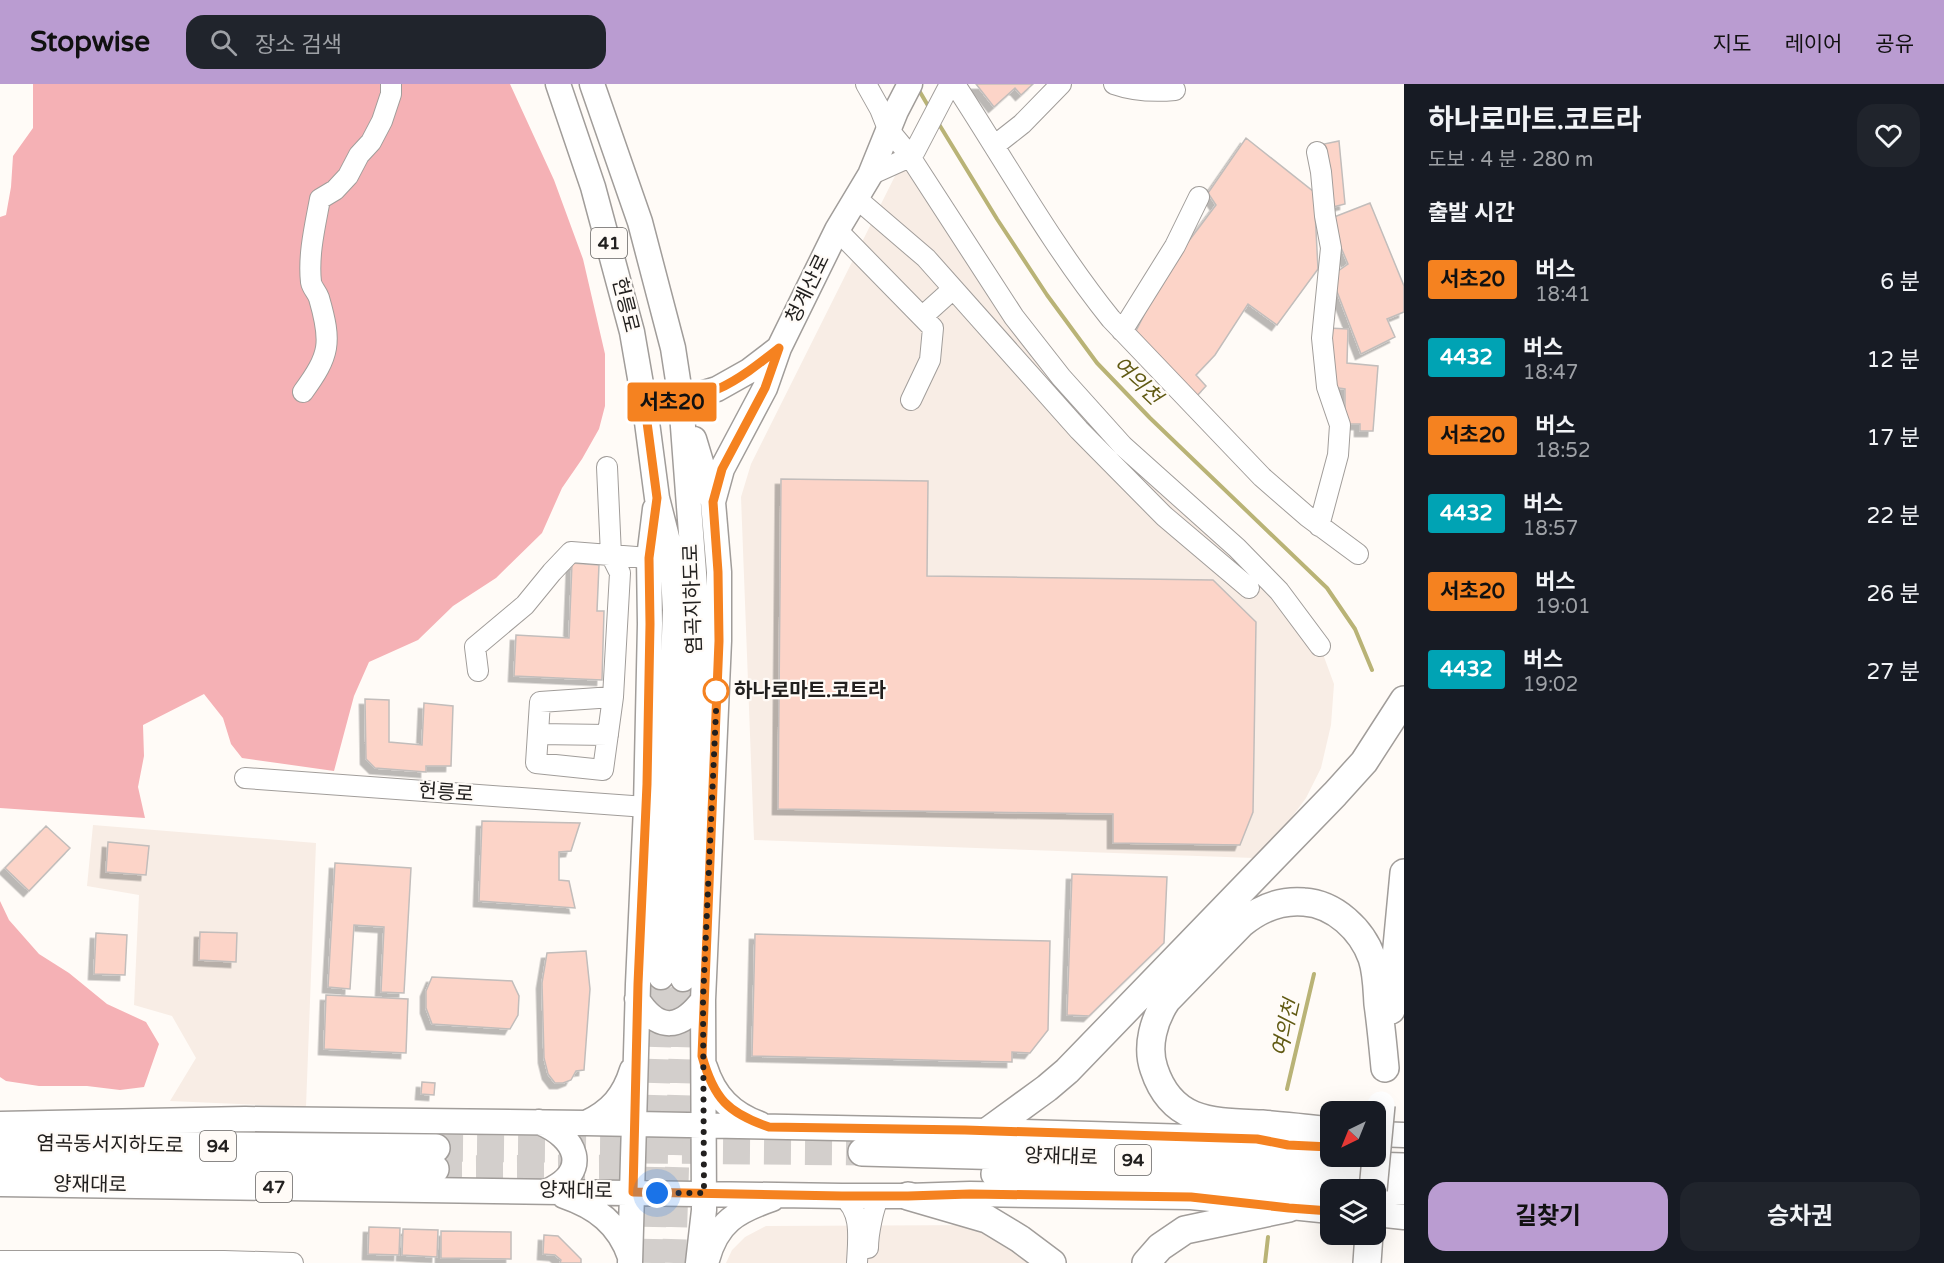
<!DOCTYPE html>
<html lang="ko">
<meta charset="utf-8">
<style>
:root{--surface:#171b24;--page:#20242c;--text:#f1f3f6;--muted:#9ea1a6;--accent:#ba9cd1}
body{margin:0;font-family:"Varela Round","Noto Sans KR",sans-serif;background:var(--page);color:var(--text);height:100vh;display:flex;flex-direction:column;font-size:22px;white-space:nowrap}
*{box-sizing:border-box;margin:0}
p{font-size:20px;color:var(--muted)}
.icon{flex:none;width:33px;height:33px;fill:none;stroke:currentColor;stroke-width:2;stroke-linecap:round;stroke-linejoin:round}
.map{position:relative;flex:1;overflow:hidden}
.drawer{display:flex;flex-direction:column;background:var(--surface);width:540px}
.drawer>*{flex:none}
.badge{padding:0 12px;border-radius:4px;font-size:21px;line-height:39px}
.needle{width:39px;rotate:223deg}
.fabs{position:absolute;left:1320px;top:1017px;display:grid;gap:12px}
.fabs a{display:grid;place-items:center;width:66px;height:66px;border-radius:12px;background:var(--surface);box-shadow:0 6px 24px #0002;font-size:30px}
.you{position:absolute;width:30px;height:30px;margin:-15px;border:4px solid #fff;border-radius:50%;background:#1a73e8;box-shadow:0 0 0 9px #1a73e833}
.map>.badge{position:absolute;translate:-50% -50%;box-shadow:0 0 0 3px #fff}
h2{padding:0 24px;font-size:22px;line-height:54px}
.round{display:grid;place-items:center;flex:none;width:63px;height:63px;border-radius:18px;background:var(--page)}
.head{display:flex;align-items:center;justify-content:space-between;height:102px;padding:0 24px}
h1{font-size:28px;font-weight:700;line-height:45px}
.primary-button{display:flex;gap:12px;margin-top:auto;padding:12px 24px}
.primary-button a{flex:1;height:69px;border-radius:18px;background:var(--accent);color:#111;font-size:24px;font-weight:700;line-height:69px;text-align:center}
.primary-button a+a{background:var(--page);color:var(--text)}
ul{padding:0;list-style:none}
li{display:flex;align-items:center;gap:18px;height:78px;padding:0 24px}
li div{flex:1}
li b{display:block;font-size:22px}
li em{font-style:normal}
li .badge{min-width:66px;font-weight:700;text-align:center}
header{display:flex;align-items:center;gap:36px;box-sizing:border-box;height:84px;padding:0 30px;background:var(--accent);color:#111}
header strong{font-size:28px}
nav{display:flex;gap:33px;margin-inline-start:auto;font-size:21px}
.search{width:420px;height:54px;background:var(--page);display:flex;align-items:center;gap:15px;box-sizing:border-box;padding:0 21px;border-radius:18px;color:var(--muted);font-size:22px}
main{display:flex;flex:1;min-height:0}
.map>svg:first-child{display:block}
.built{fill:#f8ede5}
.forest{fill:#f5b1b5}
.lines{fill:none;stroke-linecap:round;stroke-linejoin:round}
.stream{stroke:#b9b376;stroke-width:4}
.building{fill:#fcd4c8;stroke:#c2bdbb;stroke-width:1.5;filter:url(#shadow)}
.major-tunnel{stroke:#d3cfcc;stroke-width:24;stroke-dasharray:24 12;stroke-linecap:butt}
.highway-tunnel{stroke:#d3cfcc;stroke-width:27;stroke-dasharray:27 14;stroke-linecap:butt}
.minor-casing{stroke:#a19d9a;stroke-width:22}
.major-casing{stroke:#a19d9a;stroke-width:27}
.highway-casing{stroke:#a19d9a;stroke-width:30}
.minor{stroke:#fff;stroke-width:20}
.major{stroke:#fff;stroke-width:24}
.highway{stroke:#fff;stroke-width:27}
.highway-bridge-casing{stroke:#a19d9a;stroke-width:30;stroke-linecap:butt}
.highway-bridge{stroke:#fff;stroke-width:27}
.line-casing{stroke:#fff;stroke-width:14}
.line{stroke:#f58220;stroke-width:9}
.walk{stroke:#22201f;stroke-width:6;stroke-dasharray:0 10.8}
.stop-dot{fill:#fff;stroke:#f58220;stroke-width:3}
.labels{text-anchor:middle;dominant-baseline:central;stroke-width:4.5;stroke-linejoin:round;paint-order:stroke}
.shield{fill:#fffbf7;stroke:#646260;stroke-width:1.5}
.shield-label{font-size:18px;font-weight:bold;fill:#22201f}
.street-label{font-size:20px;fill:#22201f;stroke:#fffbf7}
.stop-label{font-size:20px;font-weight:bold;fill:#22201f;stroke:#fffbf7;text-anchor:start}
.water-label{font-size:21px;font-style:italic;fill:#615a13;stroke:#fffbf7}
</style>
<header>
<strong>Stopwise</strong>
<div class="search"><svg class="icon" aria-label="search" viewBox="0 0 24 24"><circle cx="10" cy="10" r="6"/><path d="M15 15l6 6"/></svg>장소 검색</div>
<nav><a>지도</a><a>레이어</a><a>공유</a></nav>
</header>
<main>
<div class="map">
<svg width="1404" height="1179" viewBox="0 0 1404 1179">
<defs>
<filter id="shadow"><feDropShadow dx="-5.5" dy="5.5" stdDeviation="0" flood-color="#0004"/></filter>
</defs>
<rect width="100%" height="100%" fill="#fffbf7"/>
<path class="built" d="M907,68L1014,233L1320,562L1334,600L1331,641L1321,684L1306,714L1286,741L1254,774L754,756L741,413L751,380Z
M93,741L316,759L306,1023L170,1017L196,974L172,932L134,921L139,811L87,802Z
M987,1141L1031,1179H726L732,1166L745,1153L766,1142Z"/>
<path class="forest" d="M33,0H510L554,96L583,175L605,270V322L599,345L582,375L562,404L542,449L496,494L453,522L418,556L369,578L354,612L334,687L242,674L231,660L223,634L204,610L143,641L144,672L138,703L145,734L0,724V133L6,131L11,103L13,72L33,44Z
M0,817L9,836L39,870L69,889L107,920L146,938L159,960L144,1003L120,1006L87,1002H39L6,997L0,993Z"/>
<g class="lines">
<path class="stream" d="M917,3L930,25
M937,37L997,135L1047,211L1097,279L1150,334L1327,504L1355,545L1372,586
M1287,1005L1314,890
M1265,1179L1268,1153"/>
</g>
<path class="building" d="M976,0H1033L1021,11L1015,4L994,23Z
M1246,54L1314,108L1318,185L1277,241L1248,220L1215,271L1196,291L1206,302L1196,313L1134,251L1159,201L1182,166L1216,121L1208,109Z
M1339,57L1345,120L1333,123L1324,60Z
M1370,119L1404,202V228L1387,235L1395,253L1361,270L1331,192L1348,180L1329,135Z
M1328,244L1348,245L1347,279L1378,282L1373,347H1360V340H1345V305L1332,303Z
M781,395L928,397L927,492L1213,496L1256,538L1253,728L1240,761L1113,759V730L778,725Z
M572,479L599,481L597,527H604L602,596L514,592L516,551L569,554Z
M365,615L389,616V658L422,661L424,619L453,622L451,682H426V688L375,684L366,675Z
M482,737L580,739L571,767L559,768V796L569,797L575,824L479,817Z
M46,742L70,764L29,807L5,784Z
M108,758L149,762L146,791L106,788Z
M335,779L411,784L404,909L381,908L384,843L354,841L350,905L328,903Z
M1072,790L1167,793L1164,859L1089,932L1067,931Z
M200,848L237,849L236,878L199,876Z
M96,849L127,851L125,891L94,890Z
M755,850L1050,857L1048,946L1030,969L1012,968V978L752,972Z
M586,867L590,905L584,986L576,987L571,996L563,999H555L548,990L544,974L542,899L547,869Z
M432,893L512,897L519,912L518,931L510,945L432,940L426,924V907Z
M326,911L408,915L406,969L324,965Z
M422,998L435,999L434,1011L421,1010Z
M369,1143L400,1144L399,1171L368,1170Z
M403,1145L438,1146L437,1173L402,1171Z
M441,1147L511,1148V1175L441,1174Z
M544,1151L558,1152L581,1175V1179H560L561,1176L555,1171L543,1170Z"/>
<g class="lines">
<path class="major-tunnel" d="M653,1179L661,893
M674,1179L683,895"/>
<path class="highway-tunnel" d="M436,1064L862,1068
M435,1085L625,1084"/>
<g class="minor-casing">
<path id="minor" d="M866,0L880,25L888,45L907,68L1014,233L1061,293L1123,362L1237,464L1279,507L1320,562
M951,0L958,5C1008,82 1053,163 1111,235L1262,393L1308,433L1358,470
M1114,0C1134,7 1154,8 1175,6
M994,62L1022,40L1061,0
M1317,68L1321,88L1325,132L1331,164L1322,254L1327,303L1340,341L1338,371L1319,442
M870,91L910,73L915,67L950,0
M856,114L926,174L1079,346L1164,432L1249,504
M837,146L933,244L930,276L911,316
M923,232L953,205
M1122,247L1175,162L1199,113
M303,308C330,271 332,259 319,214C317,208 312,204 311,198C308,171 315,142 320,115L335,106L348,92L359,71L371,58L382,37L391,10V0
M607,383L611,471L620,489L613,613L603,686L536,679L540,618L613,613
M478,587L475,563L525,521L552,488L571,468L649,474
M538,650L608,651
M245,694L646,723
M842,1112C863,1127 858,1156 857,1179
M868,1164C868,1151 873,1123 880,1111
M0,1177H224L293,1179"/>
</g>
<g class="major-casing">
<path id="major" d="M558,0L593,103L632,248L645,323L657,414L672,473L675,526L661,893
M592,0L640,138L673,264L681,316L697,529L683,895
M645,323L681,316L717,305L749,287L779,264L837,146L870,91L896,27L910,0
M694,355L713,418L719,488V557L703,916L704,1126L698,1179
M713,418L722,385L765,304L779,264
M637,915C659,949 681,945 703,916
M705,983C714,1012 732,1030 760,1040
M539,1038C577,1053 591,1087 548,1107
M586,1039C611,1027 624,1012 632,986
M0,1040L245,1035L586,1039L988,1047L1257,1055L1288,1061L1330,1063
M1376,1050L1404,1051
M0,1100L842,1112H908L970,1110L1191,1113L1330,1127
M564,1112C596,1123 619,1140 630,1173
M1376,1130L1404,1133
M707,1176C717,1138 737,1127 772,1115
M630,1179L638,900L646,723L650,540L649,474L655,425"/>
</g>
<g class="highway-casing">
<path id="highway" d="M1391,926L1404,789
M988,1047L1047,1004L1067,987L1335,710L1364,678L1404,616
M1330,1047C1308,1044 1285,1042 1262,1040C1214,1038 1172,1040 1154,985C1146,962 1154,935 1167,916L1241,840C1259,825 1281,816 1304,818C1335,820 1362,846 1372,874C1377,889 1377,905 1378,920C1381,941 1383,963 1385,984
M0,1060L436,1064
M862,1068L1404,1083
M0,1080L435,1085
M995,1090L1364,1106
M1376,1106L1404,1107
M908,1112L987,1135L1020,1155L1052,1179
M1146,1179L1160,1163L1185,1146L1289,1124
M1367,1179L1369,1150"/>
</g>
<use href="#minor" class="minor"/>
<use href="#major" class="major"/>
<use href="#highway" class="highway"/>
<g class="highway-bridge-casing">
<path id="highway-bridge" d="M1373,1106L1381,1021"/>
</g>
<use href="#highway-bridge" class="highway-bridge"/>
</g>
<g class="lines">
<g class="line-casing">
<path id="line" d="M1330,1063L1288,1061L1257,1055L965,1046L769,1043C728,1029 714,1015 702,972L719,557L718,488L713,418L722,385L765,304L779,264C760,279 740,295 718,305C696,315 669,318 645,323L657,414L649,474L650,540L647,700L638,900L633,1108L842,1112H908L970,1110L1191,1113L1289,1124L1330,1127"/>
</g>
<use href="#line" class="line"/>
<path class="walk" d="M657,1109H704L703,916L717,605L716,607"/>
</g>
<circle class="stop-dot" cx="716" cy="607" r="12"/>
<g class="labels">
<g class="shield">
<rect x="591" y="144" width="36" height="30" rx="4.5"/>
<rect x="200" y="1047" width="36" height="30" rx="4.5"/>
<rect x="1115" y="1061" width="36" height="30" rx="4.5"/>
<rect x="256" y="1088" width="36" height="30" rx="4.5"/>
</g>
<g class="shield-label">
<text x="609" y="159">41</text>
<text x="218" y="1062">94</text>
<text x="1133" y="1076">94</text>
<text x="274" y="1103">47</text>
</g>
<g class="street-label">
<text transform="translate(808 205) rotate(-64)">청계산로</text>
<text transform="translate(625 221) rotate(76)">헌릉로</text>
<text transform="translate(693 515) rotate(-92)">염곡지하도로</text>
<text transform="translate(446 709) rotate(4)">헌릉로</text>
<text transform="translate(110 1061) rotate(1)">염곡동서지하도로</text>
<text transform="translate(1061 1073) rotate(2)">양재대로</text>
<text transform="translate(90 1101) rotate(1)">양재대로</text>
<text transform="translate(576 1107) rotate(1)">양재대로</text>
</g>
<g class="stop-label">
<text x="734" y="607">하나로마트.코트라</text>
</g>
<g class="water-label">
<text transform="translate(1137 297) rotate(44)">여의천</text>
<text transform="translate(1286 944) rotate(-77)">여의천</text>
</g>
</g>
</svg>
<div class="fabs">
<a><svg class="needle" viewBox="-14 -14 28 28"><path d="M0-13l5 13h-10z" fill="#e53935"/><path d="M0 13l5-13h-10z" fill="#9ea1a6"/></svg></a>
<a><svg class="icon" aria-label="layers" viewBox="0 0 24 24"><path d="M12 4l9 5-9 5-9-5zM3 14l9 5 9-5"/></svg></a>
</div>
<div class="you" style="left:657px;top:1109px"></div>
<b class="badge" style="left:672px;top:318px;background:#f58220;color:#111">서초20</b>
</div>
<section class="drawer">
<div class="head"><div><h1>하나로마트.코트라</h1><p>도보 · 4 분 · 280 m</p></div><a class="round"><svg class="icon" aria-label="heart" viewBox="0 0 24 24"><path d="M12 20l-8-8c-3-5 5-10 8-4 3-6 11-1 8 4z"/></svg></a></div>
<h2>출발 시간</h2>
<ul>
<li><span class="badge" style="background:#f58220;color:#111">서초20</span><div><b>버스</b><p>18:41</p></div><em>6 분</em></li>
<li><span class="badge" style="background:#00a3b4;color:#fff">4432</span><div><b>버스</b><p>18:47</p></div><em>12 분</em></li>
<li><span class="badge" style="background:#f58220;color:#111">서초20</span><div><b>버스</b><p>18:52</p></div><em>17 분</em></li>
<li><span class="badge" style="background:#00a3b4;color:#fff">4432</span><div><b>버스</b><p>18:57</p></div><em>22 분</em></li>
<li><span class="badge" style="background:#f58220;color:#111">서초20</span><div><b>버스</b><p>19:01</p></div><em>26 분</em></li>
<li><span class="badge" style="background:#00a3b4;color:#fff">4432</span><div><b>버스</b><p>19:02</p></div><em>27 분</em></li>
</ul>
<div class="primary-button"><a>길찾기</a><a>승차권</a></div>
</section>
</main>
